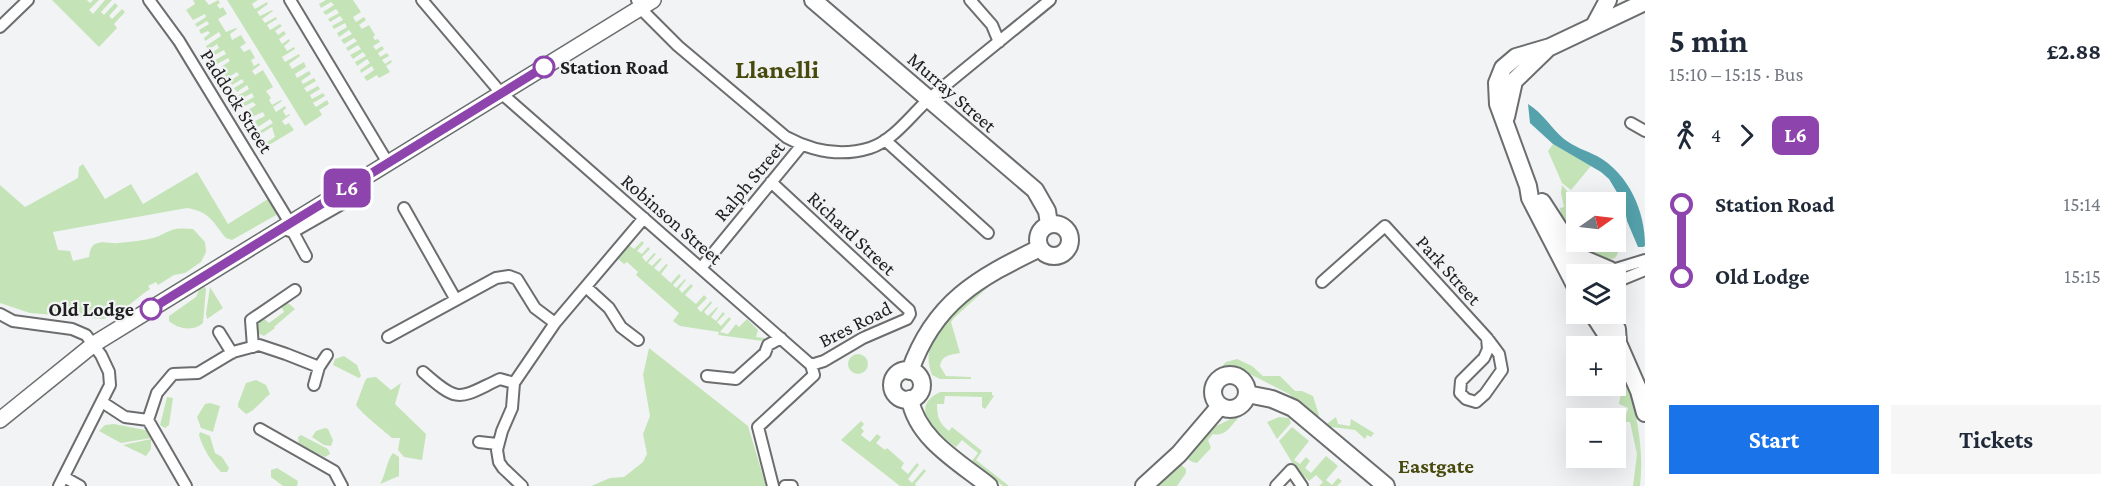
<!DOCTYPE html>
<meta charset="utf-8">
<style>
:root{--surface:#fff;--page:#f6f6f7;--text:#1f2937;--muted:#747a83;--accent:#1a73e8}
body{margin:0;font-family:"Crimson Pro",serif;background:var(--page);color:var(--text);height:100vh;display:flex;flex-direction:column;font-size:22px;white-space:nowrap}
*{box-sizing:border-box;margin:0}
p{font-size:20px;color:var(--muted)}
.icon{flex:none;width:33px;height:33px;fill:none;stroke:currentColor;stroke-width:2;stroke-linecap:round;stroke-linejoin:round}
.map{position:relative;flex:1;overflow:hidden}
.drawer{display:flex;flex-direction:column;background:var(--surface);width:480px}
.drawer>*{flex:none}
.badge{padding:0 12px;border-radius:9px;font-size:21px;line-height:39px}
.needle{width:39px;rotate:76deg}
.tools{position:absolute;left:1566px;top:192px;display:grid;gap:12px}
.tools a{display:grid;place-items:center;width:60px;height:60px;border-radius:0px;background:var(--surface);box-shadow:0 6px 24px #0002;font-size:30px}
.map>.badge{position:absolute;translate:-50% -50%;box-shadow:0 0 0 3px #fff}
.legs{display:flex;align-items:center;gap:9px;height:66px;padding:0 24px;font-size:20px}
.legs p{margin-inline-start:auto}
.headline{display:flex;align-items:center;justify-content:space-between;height:102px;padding:0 24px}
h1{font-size:33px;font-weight:700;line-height:45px}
.action{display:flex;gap:12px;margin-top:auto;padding:12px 24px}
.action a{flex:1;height:69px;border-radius:0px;background:var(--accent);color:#fff;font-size:24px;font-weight:700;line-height:69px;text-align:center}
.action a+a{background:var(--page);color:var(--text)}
ul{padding:0 24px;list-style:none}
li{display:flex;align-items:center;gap:21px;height:72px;font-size:22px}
li i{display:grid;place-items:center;width:9px;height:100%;margin:0 8px;background:currentColor}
li i::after{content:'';width:15px;height:15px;margin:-8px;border:4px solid;border-radius:50%;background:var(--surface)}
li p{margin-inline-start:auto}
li:first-child i{background:linear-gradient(#0000 50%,currentColor 0)}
li:last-child i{background:linear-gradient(currentColor 50%,#0000 0)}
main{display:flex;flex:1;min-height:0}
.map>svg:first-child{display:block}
.green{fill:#c4e4b8}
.water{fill:#55a2ac}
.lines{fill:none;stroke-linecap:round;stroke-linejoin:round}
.minor-casing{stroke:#6c6d6e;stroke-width:14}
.secondary-casing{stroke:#6c6d6e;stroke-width:18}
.primary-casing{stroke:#6c6d6e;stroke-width:20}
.minor{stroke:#fff;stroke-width:10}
.secondary{stroke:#fff;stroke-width:15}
.primary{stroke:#fff;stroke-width:16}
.line-1-casing{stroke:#fff;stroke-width:14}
.line-1{stroke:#8e44ad;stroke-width:9}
.stop-1-dot{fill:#fff;stroke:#8e44ad;stroke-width:3}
.labels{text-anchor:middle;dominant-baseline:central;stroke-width:4.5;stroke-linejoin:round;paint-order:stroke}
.stop-label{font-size:20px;font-weight:bold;fill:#1e1e1e;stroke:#f2f3f5;text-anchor:start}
.street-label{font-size:20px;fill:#1e1e1e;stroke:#f2f3f5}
.neighbourhood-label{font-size:21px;font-weight:bold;fill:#484a0d;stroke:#f2f3f5}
.district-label{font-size:26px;font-weight:bold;fill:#484a0d;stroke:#f2f3f5}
</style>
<main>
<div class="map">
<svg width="1645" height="486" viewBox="0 0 1645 486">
<rect width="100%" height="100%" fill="#f2f3f5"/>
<path class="green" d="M52,0H87L90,3L93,0H99L89,10L93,14L105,0H112L101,12L104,15L115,3L118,6L109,16L112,19L122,9L125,12L114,24L117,28L99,47Z
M193,0H205L209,5L218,0L220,3L217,5L220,9L223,7L227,14L218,19L226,32L236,28L237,29L230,34L232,40L241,35L246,43L240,47L244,52L250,49L255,58L251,60L254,66L259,63L260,65L252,71L255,75L263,70L273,87L266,91L271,98L269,100L272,105L281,100L282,101L273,107L276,112L285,106L286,108L283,111L286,116L289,114L290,115L282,121L285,125L289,123L294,130L269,145L267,142L275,137L272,127L262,133L260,131L273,123L270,119L258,127L255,121L265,116L263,112L252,117L248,110L256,105L253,102L245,106L243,103L254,97L252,93L241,99L239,95L249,89L247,85L237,92L234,88L244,82L242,79L232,85L230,81L239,75L237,72L227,78L221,67L230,61L228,58L217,64L215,60L226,54L224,50L213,56L211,53L219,48L217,44L208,50L206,46L221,36L219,32L205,41L204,38L210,33L208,31L201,34L199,30L209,24L207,21L197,27L195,24L206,17L205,14L193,20L186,10L195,4Z
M227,0H258L252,4L255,9L267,2L268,4L257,12L260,16L272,10L273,11L262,19L265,23L276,17L277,19L267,25L270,30L280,24L282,26L275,31L278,35L284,31L286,34L279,39L282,44L289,39L290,41L284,46L287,51L294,47L295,49L282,57L285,62L299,54L300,56L289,64L292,69L304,62L306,67L295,74L297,78L309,71L311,74L301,81L303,84L314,78L316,81L304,88L307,92L318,86L320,89L310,95L312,99L323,93L325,96L313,103L316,107L327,100L329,104L319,110L322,115L305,126Z
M326,0H353L361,12L353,17L356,22L364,17L366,20L359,25L362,29L369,25L375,35L373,37L375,40L378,39L380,42L373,46L376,50L382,46L384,49L378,53L380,57L387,53L389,56L382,60L385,64L391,60L392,62L386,66L390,72L379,78L377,75L367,81L364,77L374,70L372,66L361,73L360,70L370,63L367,59L357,66L355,62L366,56L363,52L353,59L350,55L361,49L358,45L348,51L346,48L357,41L354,38L344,44L341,40L352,34L349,30L339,37L337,33L347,27L345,23L334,29L332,26L343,20L340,16L330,22L328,19L339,13L336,9L326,15L323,12L334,5L331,2L321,8L319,4Z
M1553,144L1591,166L1571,190L1562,183L1548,151Z
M83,164L105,199L131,184L143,204L197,172L228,224L268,199L278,214L232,240L226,238C212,221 210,212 187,208L53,232L58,250L70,251L73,261L89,257C90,252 90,247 95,244C103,240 110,244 118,243C129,242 152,240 161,235C175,228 176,228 193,229L205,242L206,252L201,262L185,273L174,275L158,285L156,282L148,286L150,289C133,300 123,314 103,319L30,313L0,303V185L25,207L78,178L79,167Z
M1562,185L1576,202L1570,210L1576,221V235C1570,226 1561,220 1560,208L1564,207L1561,193Z
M642,241L644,243L637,251L642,254L648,247L650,249L642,257L646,262L654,253L656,254L648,263L652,266L660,258L662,259L654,268L659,272L666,264L668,265L661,274L671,283L679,274L681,276L673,285L676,288L685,279L686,280L679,289L682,293L691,284L693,286L685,295L696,304L704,295L707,298L697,308L701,312L711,301L712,303L704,312L708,316L717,307L718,308L711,317L716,321L723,312L725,314L717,322L721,326L729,317L731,319L720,332L728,334L736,324L739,327L747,319L758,330L756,337L765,338L763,341L718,335L719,332L680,326L673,321L679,313L636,275L638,272L627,262L624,264L617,258L629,245L634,249Z
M1582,242H1600L1611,250L1616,244L1618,253L1615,258C1602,262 1590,251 1582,242Z
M986,282L989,286L953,319L951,322L960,353C950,355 942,355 940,366L946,376L971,377V379H940L932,375C916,334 960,305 986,282Z
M204,286L206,289L203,323C193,332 178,329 169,321V316L196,297L199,290Z
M210,287L223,308L207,319L206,314Z
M288,303L295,309L274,327L275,328L264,336L258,333C256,325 256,322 262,317L269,323L284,312L280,304Z
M649,348L748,426L766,486H591L610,478L624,477L643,462L647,454L643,434L650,416L643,375Z
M848 364a10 10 0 1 1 20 0a10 10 0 1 1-20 0Z
M344,356L357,365L361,376L359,378L333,365L335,359Z
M1237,359L1252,366L1263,376H1280L1295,391H1302L1313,396L1319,415L1316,420L1289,394L1242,370L1234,367L1219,369L1226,362Z
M1619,359C1634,400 1645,442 1640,486H1633L1637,454L1630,422H1624L1628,408L1619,404L1621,393L1613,388V386H1616V373Z
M376,377L391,390L401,383L395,404L426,434L422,460L404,457L398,450L400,438H392C382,429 362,414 356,405L365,381L367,378Z
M256,380L266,385L270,394C262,400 256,410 246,414L238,407V404L246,383Z
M940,392H992V395L994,396L985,409L982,407V397L945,396L944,404H937C937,417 939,423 949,431L952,427L982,451L976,460L1009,486H1003L972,461L978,453L962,440L956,447C939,434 906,408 940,392Z
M167,397L173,398L169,425L165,428L160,425Z
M210,403L220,406L213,432L201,428L197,417L205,404Z
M1237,416L1238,418C1231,426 1225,437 1213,434L1208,440L1211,448L1197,463L1192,462L1185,457L1212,428Z
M1279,417L1289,418L1291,423L1277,439L1267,422Z
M1336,417L1338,424L1350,426L1351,419L1374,433L1371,437L1367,435L1365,439L1355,430L1324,426Z
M861,421L864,424L861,428L864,431L861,435L870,442L877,434L881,437L876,443L885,450L887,448L904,463L901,468L908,474L917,463L919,465L908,479L912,483L924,469L926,471L915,484L916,486H900L841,440Z
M114,424L145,430L150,433L151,438L121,443L99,431L105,425Z
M1292,427L1309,441L1294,460L1300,464L1306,457L1310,461L1305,468L1311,473L1326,456L1338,466L1326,480L1332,485L1338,478L1342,481L1337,486H1319L1323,482L1316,475L1309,481L1296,469L1279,441Z
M325,428L328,429L333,440L331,446L324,445L312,437L316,431Z
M200,432L210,436L215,453L222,457L229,468L227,472H221C212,463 202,447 199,435Z
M301,435L328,449L330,454L325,457L299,445L298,437Z
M151,439V449L146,456L123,445Z
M393,453L399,457V476L380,484C386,474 386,462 393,453Z
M1179,463L1186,469V473L1177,486H1158Z
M277,468L298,481L297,486H283L271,477V470Z"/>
<path class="water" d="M1528,104C1543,113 1551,128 1564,139C1574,147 1587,151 1597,156C1629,174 1645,211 1645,246L1643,247H1638L1627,221L1624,204L1609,179L1601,172L1553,144L1530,123Z"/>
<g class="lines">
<g class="minor-casing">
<path id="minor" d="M149,0L179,41L290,223
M290,0L388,163
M422,0L501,93L811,365L814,375L758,427L773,486
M637,0L643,11L678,46L786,137C812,151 841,157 870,148C893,141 911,115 929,99C969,65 1010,33 1050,0
M970,0L992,25L999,42
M0,27L28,0
M1631,123L1645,131
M885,140L988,233
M771,182L909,310L910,314L907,319L863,338L824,361L811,365
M404,208L456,300
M281,228L293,232L349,200V187
M293,232L306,256
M701,268L801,146
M1599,274L1645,260
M1322,282L1385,226L1487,338L1499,354L1502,370L1485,394L1476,402L1466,399L1460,393L1461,381L1484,358L1488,349L1487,338
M1616,282L1645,270
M586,287L609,308L621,327L638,340
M0,314L13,321L72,329L86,335L101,355L109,372L110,385L59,486
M219,332L232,353
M388,337L496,278L509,276L517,279L535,308L555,323
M253,347L251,320L295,290
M423,372C460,405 459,398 500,379L514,383
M707,376L736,379L765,353L768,345L781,338
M314,385L319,367L327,355
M102,402L125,417L148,420
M260,429L334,471L342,486
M479,442L497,444
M64,477L80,486
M186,486L148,420L157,393L173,374L198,373L233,352L259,345L286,354L319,367
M522,486L503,468L499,462L497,450L502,431L512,408L514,383L555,323L644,218
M785,486H792
M1276,486L1291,470L1302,486"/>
</g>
<g class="secondary-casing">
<path id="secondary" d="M0,420L94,344L653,0"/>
</g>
<g class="primary-casing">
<path id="primary" d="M813,0L1035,190L1047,211L1049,224
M1594,26L1608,0
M1506,117L1514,81L1547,49
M1542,202L1577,256L1586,274
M1038 240a16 16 0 1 1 32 0a16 16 0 1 1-32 0Z
M1577,256L1610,270
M1576,287L1530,198L1528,186L1498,104L1497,83L1503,68L1516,57L1550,47L1645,2
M1593,314L1608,337L1617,342
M1606,314L1617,329L1618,343L1639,391L1645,413
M892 385a15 15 0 1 1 30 0a15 15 0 1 1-30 0Z
M910,371C934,302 978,278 1040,248
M1213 392a17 17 0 1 1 34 0a17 17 0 1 1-34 0Z
M1247,394L1272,399L1293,408L1386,486
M910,399C917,439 959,462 989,486
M1144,486L1179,454L1220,406"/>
</g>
<use href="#minor" class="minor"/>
<use href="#secondary" class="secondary"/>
<use href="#primary" class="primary"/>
</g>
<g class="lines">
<g class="line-1-casing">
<path id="line-1" d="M151,309L544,67"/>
</g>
<use href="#line-1" class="line-1"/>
</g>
<g class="stop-1-dot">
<circle cx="544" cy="67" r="10"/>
<circle cx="151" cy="309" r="10"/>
</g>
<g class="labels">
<g class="stop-label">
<text x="560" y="67">Station Road</text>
<text x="134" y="309" text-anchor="end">Old Lodge</text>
</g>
<g class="street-label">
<text transform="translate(952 92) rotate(41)">Murray Street</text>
<text transform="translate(237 101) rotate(58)">Paddock Street</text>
<text transform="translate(749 181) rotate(-50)">Ralph Street</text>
<text transform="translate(672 219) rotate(41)">Robinson Street</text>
<text transform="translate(852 233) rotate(43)">Richard Street</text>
<text transform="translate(1449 270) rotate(48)">Park Street</text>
<text transform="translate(855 324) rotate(-27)">Bres Road</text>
</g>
<g class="neighbourhood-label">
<text x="1436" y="466">Eastgate</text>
</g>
<g class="district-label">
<text x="777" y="69">Llanelli</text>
</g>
</g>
</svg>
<div class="tools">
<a><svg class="needle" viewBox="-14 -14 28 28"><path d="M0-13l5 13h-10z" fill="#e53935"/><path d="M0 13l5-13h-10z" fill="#747a83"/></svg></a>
<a><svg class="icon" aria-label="layers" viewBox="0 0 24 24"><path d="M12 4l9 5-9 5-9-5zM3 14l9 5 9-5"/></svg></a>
<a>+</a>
<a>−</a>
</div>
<b class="badge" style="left:347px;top:188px;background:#8e44ad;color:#fff">L6</b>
</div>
<section class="drawer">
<div class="headline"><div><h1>5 min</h1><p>15:10 – 15:15 · Bus</p></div><b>£2.88</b></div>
<div class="legs"><svg class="icon" aria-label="walk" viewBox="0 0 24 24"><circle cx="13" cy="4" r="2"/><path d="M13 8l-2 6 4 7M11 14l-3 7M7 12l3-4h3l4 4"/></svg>4<svg class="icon" aria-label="forward" viewBox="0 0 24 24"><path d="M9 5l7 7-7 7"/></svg><b class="badge" style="background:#8e44ad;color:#fff">L6</b></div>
<ul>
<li><i style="color:#8e44ad"></i><b>Station Road</b><p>15:14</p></li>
<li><i style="color:#8e44ad"></i><b>Old Lodge</b><p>15:15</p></li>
</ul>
<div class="action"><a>Start</a><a>Tickets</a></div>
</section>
</main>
